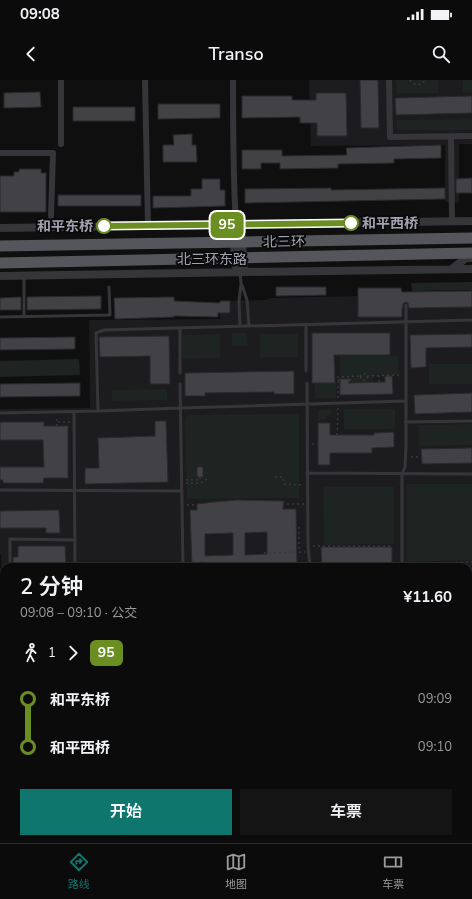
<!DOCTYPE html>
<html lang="zh">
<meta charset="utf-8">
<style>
:root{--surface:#0b0b0c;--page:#141415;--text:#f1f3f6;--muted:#9a9b9d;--line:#2b2b2d;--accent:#0f766e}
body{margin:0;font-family:"Nunito Sans","Noto Sans SC",sans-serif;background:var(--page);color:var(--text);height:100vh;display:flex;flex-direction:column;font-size:15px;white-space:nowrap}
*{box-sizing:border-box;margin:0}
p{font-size:13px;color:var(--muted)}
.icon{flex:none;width:22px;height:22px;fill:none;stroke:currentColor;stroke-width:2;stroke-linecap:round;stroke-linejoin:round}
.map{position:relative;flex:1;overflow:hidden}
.panel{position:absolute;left:0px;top:483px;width:472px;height:280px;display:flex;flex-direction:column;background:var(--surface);border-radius:12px 12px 0 0;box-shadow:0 1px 3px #0004,0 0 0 1px var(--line)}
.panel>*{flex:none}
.badge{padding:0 8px;border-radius:6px;font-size:14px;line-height:26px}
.map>.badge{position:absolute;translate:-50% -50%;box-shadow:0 0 0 2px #fff}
.legs{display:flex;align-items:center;gap:6px;height:44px;padding:0 20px;font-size:13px}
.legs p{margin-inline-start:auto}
.overview{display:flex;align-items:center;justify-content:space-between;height:68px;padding:0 20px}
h1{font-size:22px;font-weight:600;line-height:30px}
.button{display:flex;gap:8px;margin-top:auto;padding:8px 20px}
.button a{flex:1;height:46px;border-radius:0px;background:var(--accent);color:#fff;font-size:16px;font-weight:600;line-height:46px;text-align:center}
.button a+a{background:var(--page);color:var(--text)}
ul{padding:0 20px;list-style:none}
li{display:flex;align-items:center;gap:14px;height:48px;font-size:15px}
li i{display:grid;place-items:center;width:6px;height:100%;margin:0 5px;background:currentColor}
li i::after{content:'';width:10px;height:10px;margin:-5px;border:3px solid;border-radius:50%;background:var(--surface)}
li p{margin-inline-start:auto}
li:first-child i{background:linear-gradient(#0000 50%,currentColor 0)}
li:last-child i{background:linear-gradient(currentColor 50%,#0000 0)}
.status{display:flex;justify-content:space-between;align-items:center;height:28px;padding:0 20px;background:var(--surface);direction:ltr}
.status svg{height:11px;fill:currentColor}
header{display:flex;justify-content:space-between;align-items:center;height:52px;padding:0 20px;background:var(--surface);font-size:18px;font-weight:600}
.tab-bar{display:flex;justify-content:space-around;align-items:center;height:56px;border-top:1px solid var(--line);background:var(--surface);font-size:11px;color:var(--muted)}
.tab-bar a{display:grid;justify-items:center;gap:2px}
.tab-bar .current{color:var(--accent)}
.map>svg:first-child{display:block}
.built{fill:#1c1b1d}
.green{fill:#1e2421}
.building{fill:#414146;stroke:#2a292c;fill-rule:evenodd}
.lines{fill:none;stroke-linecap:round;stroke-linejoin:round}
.path{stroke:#39393e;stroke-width:1.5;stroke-dasharray:2 3;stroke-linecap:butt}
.service{stroke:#36363a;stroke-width:3}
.minor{stroke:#36363a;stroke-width:6}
.tertiary{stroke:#36363a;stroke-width:8}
.trunk{stroke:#55555c;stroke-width:11}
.line-1-casing{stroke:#fff;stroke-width:9}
.line-1{stroke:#6b8e23;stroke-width:6}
.stop-1-dot{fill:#fff;stroke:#6b8e23;stroke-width:2}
.labels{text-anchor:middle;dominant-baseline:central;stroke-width:4;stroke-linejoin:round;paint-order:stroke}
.stop-label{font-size:14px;font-weight:bold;fill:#a2a3b0;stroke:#0a0a0b;text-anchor:start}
.street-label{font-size:14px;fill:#a2a3b0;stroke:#0a0a0b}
</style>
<div class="status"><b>09:08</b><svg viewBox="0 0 49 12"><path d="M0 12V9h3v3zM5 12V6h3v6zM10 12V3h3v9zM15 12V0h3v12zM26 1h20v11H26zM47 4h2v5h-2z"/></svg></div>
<header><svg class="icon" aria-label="back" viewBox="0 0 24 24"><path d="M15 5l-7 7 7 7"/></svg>Transo<svg class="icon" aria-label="search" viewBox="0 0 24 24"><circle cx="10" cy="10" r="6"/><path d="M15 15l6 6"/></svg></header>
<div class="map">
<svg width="472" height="763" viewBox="0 0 472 763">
<rect width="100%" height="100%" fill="#0f0f10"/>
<path class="built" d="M309,0H472V64H459V123L445,122V65L311,66Z
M472,211V700H468V487H4V725H0V527H2L1,474H0V329L90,328L89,240L220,239V221L268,220L269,218L358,216L359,237H401L402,212Z
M229,759H300V763H229Z"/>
<path class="green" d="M396,0H438V13H397Z
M463,0H472V12H463Z
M472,39V50H397V40Z
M472,202V210L412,211L411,203Z
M232,253H247L248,266H232Z
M220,254V278L182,279V255Z
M260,254H298V277H260Z
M340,276H398V295L373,296V302H340Z
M79,279L80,295L0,297V281Z
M429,284H472V304H429Z
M315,303H336V318H315Z
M167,309V320L112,321V310Z
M331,329V335L326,336V340L318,341V330Z
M344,329H395V349H344Z
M299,334V418L187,419L185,339L189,335Z
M472,344V365L419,366L418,345Z
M407,404H472V480L407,482Z
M323,407H394V464L324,465Z
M468,490H472V689H468Z"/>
<path class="building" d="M360,0H378L379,48H361Z
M40,12L41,27L4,28V13Z
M316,13H346L347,56H317V43H300V37L242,38V16H292V20H316Z
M472,16V33L396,35L395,18Z
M158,24H220V38L158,39Z
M73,27H135V41H73Z
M192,54V65H196L197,82H163V65H174L173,55Z
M441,65V78L394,79V83L338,84V88L280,89V83H261V89H242V70H282V76L347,75L346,68Z
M19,89H41V93H46V132H0V96H14V92H19Z
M472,98V113H456V99Z
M202,99H220V110H225V126L153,128V116H191V109H202Z
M331,108V110L445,108V119L245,123V109Z
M58,115H141V126H58Z
M276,207H326V215L276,216Z
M358,208H401L402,212L472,211V227L409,228L408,223L406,222L403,224V228H402V237H358Z
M101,216V229L27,230V217Z
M21,217V230H0V218Z
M174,217V221L220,223V221H230V233H218V237L174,236V237L115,239L114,218Z
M312,253H390V275H334L335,303H312Z
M472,254V267L426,268V287L411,288L410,255Z
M169,256L170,304H150V276L100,277L99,257Z
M75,257V269L0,270V258Z
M294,291V314H274V312L205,313V316H185V293Z
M385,296H392L393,314L340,315V299H352L348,303L385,302Z
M80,303V316L0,317V304Z
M472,313V332L415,334L414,315Z
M155,341H166L168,402L85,404V388H99L98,358L155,356Z
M0,342H44V346H68V398H44L43,403H3V400H0V387H44L43,360H0Z
M318,343H330V355H374V353L394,352V367L372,368V373H330V385H318Z
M472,368V383L422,384L421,369Z
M197,387H203V397H197Z
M237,420L284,421L283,429H296L297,485L192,487L190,430H197V424L214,422ZM267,452V474L245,475V453ZM233,453V475L205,476V454Z
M59,430L60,453H46V448H0V431Z
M18,466H65L66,487H13V477H18Z
M321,467H392V484L322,485Z"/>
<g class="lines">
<path class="path" d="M410,0C414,6 421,6 425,0
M360.5 297a3.5 3.5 0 1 1 7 0a3.5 3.5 0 1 1-7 0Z
M367,296L401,295
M338,300H349L351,297
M379,302V296
M338,318V297L360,296
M58,342H70
M57,346V336
M337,355L338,327
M312,364H318
M411,377H421
M275,397H283L284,404L304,405
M186,400H200V397
M186,403H200L209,398
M287,424H304
M187,425H195
M299,447V472
M313,466H393
M264,473L305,472
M201,481V486H203V481
M406,484L472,482"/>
<path class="service" d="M24,197V237
M242,205L247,220L249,246
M0,237L110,235L109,207
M306,244V291
M240,246L239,221L241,204L240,192
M180,248V293
M307,303L308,466L310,487
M180,304L183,487
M98,331L96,253L104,250L472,240
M74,332L75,487
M0,333L98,331L181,328L405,321
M405,342L472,341
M307,393L472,394
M0,410L182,411
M10,487V459L75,460
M402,487V394L405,387L406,366V225
M0,533H4
M0,589H4
M468,694H472"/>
<path class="minor" d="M61,0V64
M145,0L148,146
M233,0C233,48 233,97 236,145
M389,0L390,57L472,56
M451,56L452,142
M0,73H53L51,136
M0,732H4
M468,737H472
M25,763L26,759
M178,763L179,759
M400,763V759"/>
<path class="tertiary" d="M233,145L236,192
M241,145L244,192
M0,148L472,141
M452,189L466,178H472
M0,196C157,193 315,191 472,189"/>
<path class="trunk" d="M0,166L472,158
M0,183L472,173"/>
</g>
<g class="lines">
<g class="line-1-casing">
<path id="line-1" d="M104,146L351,143"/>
</g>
<use href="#line-1" class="line-1"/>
</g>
<g class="stop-1-dot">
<circle cx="351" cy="143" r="7"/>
<circle cx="104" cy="146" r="7"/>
</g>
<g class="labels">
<g class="stop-label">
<text x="362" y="143">和平西桥</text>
<text x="93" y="146" text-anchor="end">和平东桥</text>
</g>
<g class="street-label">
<text transform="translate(284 162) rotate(-1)">北三环</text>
<text x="212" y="179">北三环东路</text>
</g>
</g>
</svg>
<b class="badge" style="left:227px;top:145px;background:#6b8e23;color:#fff">95</b>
<section class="panel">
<div class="overview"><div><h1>2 分钟</h1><p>09:08 – 09:10 · 公交</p></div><b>¥11.60</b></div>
<div class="legs"><svg class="icon" aria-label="walk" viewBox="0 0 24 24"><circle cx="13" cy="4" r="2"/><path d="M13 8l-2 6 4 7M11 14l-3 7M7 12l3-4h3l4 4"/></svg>1<svg class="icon" aria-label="forward" viewBox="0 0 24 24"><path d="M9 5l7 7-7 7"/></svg><b class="badge" style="background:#6b8e23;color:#fff">95</b></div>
<ul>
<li><i style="color:#6b8e23"></i><b>和平东桥</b><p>09:09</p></li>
<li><i style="color:#6b8e23"></i><b>和平西桥</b><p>09:10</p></li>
</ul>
<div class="button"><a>开始</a><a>车票</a></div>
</section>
</div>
<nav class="tab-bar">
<a class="current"><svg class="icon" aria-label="directions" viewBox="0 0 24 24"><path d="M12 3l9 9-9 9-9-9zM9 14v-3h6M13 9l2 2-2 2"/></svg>路线</a>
<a><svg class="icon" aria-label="map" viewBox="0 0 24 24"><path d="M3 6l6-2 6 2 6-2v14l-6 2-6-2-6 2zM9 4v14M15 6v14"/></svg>地图</a>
<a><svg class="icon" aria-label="tickets" viewBox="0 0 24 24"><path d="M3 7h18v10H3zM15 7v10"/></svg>车票</a>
</nav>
